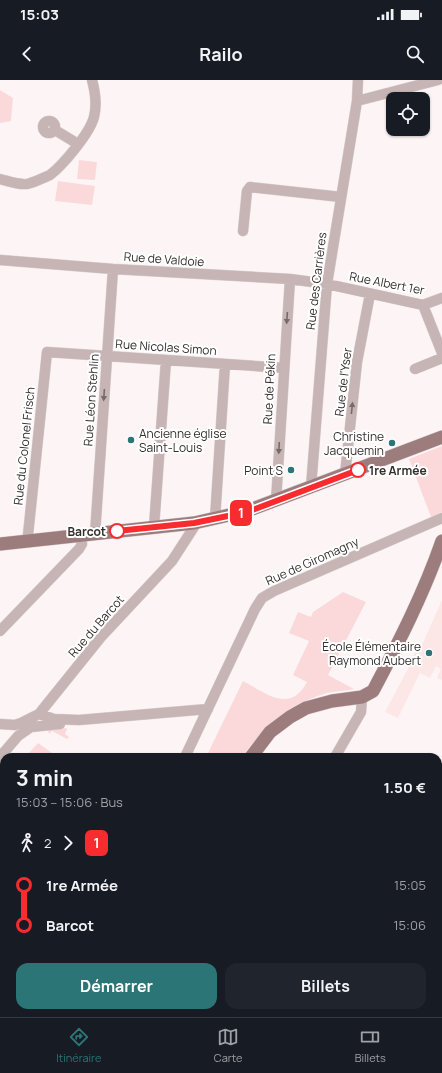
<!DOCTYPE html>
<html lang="fr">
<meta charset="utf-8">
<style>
:root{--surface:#171b24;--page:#20242c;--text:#f1f3f6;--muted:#9ea1a6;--line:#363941;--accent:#2b7576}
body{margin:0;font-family:Manrope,sans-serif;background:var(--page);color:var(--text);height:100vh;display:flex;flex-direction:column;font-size:15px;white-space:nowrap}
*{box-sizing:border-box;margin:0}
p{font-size:13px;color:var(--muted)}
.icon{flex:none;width:22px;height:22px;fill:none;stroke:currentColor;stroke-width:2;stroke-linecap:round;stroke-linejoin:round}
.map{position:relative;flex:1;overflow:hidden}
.panel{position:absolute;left:0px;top:673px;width:442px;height:264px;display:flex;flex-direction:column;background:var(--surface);border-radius:12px 12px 0 0;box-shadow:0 1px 3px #0004}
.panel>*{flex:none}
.badge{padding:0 8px;border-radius:6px;font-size:14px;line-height:26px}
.fabs{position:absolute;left:386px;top:12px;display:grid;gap:8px}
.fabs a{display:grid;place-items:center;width:44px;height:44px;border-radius:8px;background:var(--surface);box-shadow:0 1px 3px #0004;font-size:20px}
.map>.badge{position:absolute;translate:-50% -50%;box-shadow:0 0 0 2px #fff}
.legs{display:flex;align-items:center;gap:6px;height:44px;padding:0 16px;font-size:13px}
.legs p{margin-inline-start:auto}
.headline{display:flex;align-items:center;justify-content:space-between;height:68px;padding:0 16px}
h1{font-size:22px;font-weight:700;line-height:30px}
.cta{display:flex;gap:8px;margin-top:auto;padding:8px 16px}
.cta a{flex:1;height:46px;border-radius:12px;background:var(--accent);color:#fff;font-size:16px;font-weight:700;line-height:46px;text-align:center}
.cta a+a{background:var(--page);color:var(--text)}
ul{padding:0 16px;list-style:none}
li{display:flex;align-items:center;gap:14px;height:40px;font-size:15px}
li i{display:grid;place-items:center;width:6px;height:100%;margin:0 5px;background:currentColor}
li i::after{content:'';width:10px;height:10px;margin:-5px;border:3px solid;border-radius:50%;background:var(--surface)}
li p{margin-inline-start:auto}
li:first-child i{background:linear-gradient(#0000 50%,currentColor 0)}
li:last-child i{background:linear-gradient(currentColor 50%,#0000 0)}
.status{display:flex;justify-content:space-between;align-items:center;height:28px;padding:0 20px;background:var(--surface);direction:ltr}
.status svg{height:11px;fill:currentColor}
header{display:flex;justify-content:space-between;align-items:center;height:52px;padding:0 16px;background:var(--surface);font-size:18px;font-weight:700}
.tab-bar{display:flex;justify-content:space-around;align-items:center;height:56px;border-top:1px solid var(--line);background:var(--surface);font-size:11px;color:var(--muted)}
.tab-bar a{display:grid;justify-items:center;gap:2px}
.tab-bar .current{color:var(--accent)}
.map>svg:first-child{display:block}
.built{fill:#fce6e6}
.green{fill:#fbd9da}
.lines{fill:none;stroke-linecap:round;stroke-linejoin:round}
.minor-casing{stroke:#d9d1d1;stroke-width:11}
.major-casing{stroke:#d9d1d1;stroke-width:14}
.minor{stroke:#c7b5b5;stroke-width:10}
.major{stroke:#9d7c7d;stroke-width:13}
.rail{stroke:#9d9696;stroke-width:2.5;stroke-dasharray:8 4;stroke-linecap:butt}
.oneway{fill:#766b6b}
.line-1-casing{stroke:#fff;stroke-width:9}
.line-1{stroke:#f82b2f;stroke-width:6}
.poi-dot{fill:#2b7576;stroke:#fff;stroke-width:1.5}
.stop-1-dot{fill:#fff;stroke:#f82b2f;stroke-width:2}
.labels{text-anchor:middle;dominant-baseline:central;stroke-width:4;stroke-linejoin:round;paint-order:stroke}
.street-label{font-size:12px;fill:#332e2e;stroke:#fff}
.poi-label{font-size:12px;fill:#332e2e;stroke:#fff;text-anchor:end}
.stop-label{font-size:12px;font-weight:bold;fill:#332e2e;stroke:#fff;text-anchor:start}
</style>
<div class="status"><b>15:03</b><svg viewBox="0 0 49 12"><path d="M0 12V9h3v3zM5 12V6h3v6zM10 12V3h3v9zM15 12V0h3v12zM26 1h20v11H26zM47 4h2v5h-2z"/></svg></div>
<header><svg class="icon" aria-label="back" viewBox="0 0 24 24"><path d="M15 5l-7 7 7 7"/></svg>Railo<svg class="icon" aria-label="search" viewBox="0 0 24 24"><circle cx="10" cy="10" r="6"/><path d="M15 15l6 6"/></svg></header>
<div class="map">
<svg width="442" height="937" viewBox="0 0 442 937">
<rect width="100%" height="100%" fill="#fdf5f5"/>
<path class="built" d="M442,520V600L437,598L441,589L436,586L430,598L420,593L398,638L385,632L410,585L409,584L420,564L422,565Z
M438,776L442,777V937H202L204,933H438Z"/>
<path class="green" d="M0,10L13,18L11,41L0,43Z
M79,80L97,82L95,100L77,99Z
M58,101L95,106L92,125L55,121Z
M442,366V432L431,437L409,379Z
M343,512L366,522L328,595L354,609C345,611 336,611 327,613C292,623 262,648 242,677H206L243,601C266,613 290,634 307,602L293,595L309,561L289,553L298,532L311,537L313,532Z
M66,648L67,649L65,654L69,657L67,659L52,651L49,654L48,650Z
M38,663L58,677H25Z"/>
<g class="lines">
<g class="minor-casing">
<path id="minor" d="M357,21L438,0
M43 47a6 6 0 1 1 12 0a6 6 0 1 1-12 0Z
M55,50L78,64
M0,99C8,101 18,105 27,104C32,103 46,97 50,95C63,85 90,53 94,37C97,25 95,11 92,0
M243,151L247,111L250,107L341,117
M0,180L113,189L290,199L327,204L423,225L442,218
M423,225L442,273
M415,289L442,278
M345,394L357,282L370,214
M311,407L327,204L357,21L358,0
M276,421L290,199
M215,439L225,284
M154,447L166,280
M95,454L113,189
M29,462L28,455L47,272L284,288
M0,551L79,469L82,464L81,455
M39,634L54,639L79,640L208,629
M0,644L15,645L21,643L39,634L101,557L172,481L194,447V443
M0,677L18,656L31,647L60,644
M185,677L255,529L262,518L274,511L442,438
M335,677L361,632L362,617
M438,697H442
M0,751H4
M0,791H4
M0,830L4,831
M0,916L4,910
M0,935L5,937
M194,937L197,933"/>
</g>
<g class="major-casing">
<path id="major" d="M0,464L194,443L247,431L442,357
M251,677L270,652L290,637L306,628L332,621L362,617L373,611C399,562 424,513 442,461
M180,933L181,937"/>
</g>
<use href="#minor" class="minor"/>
<use href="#major" class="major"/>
<path class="rail" d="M0,772H4
M438,780H442
M0,783H4
M438,796H442
M438,811L442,813
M209,937L210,933"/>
</g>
<defs><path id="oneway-solid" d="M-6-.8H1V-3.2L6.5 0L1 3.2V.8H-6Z"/></defs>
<g class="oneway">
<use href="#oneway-solid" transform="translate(287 238) rotate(94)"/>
<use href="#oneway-solid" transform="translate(104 315) rotate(94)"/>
<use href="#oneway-solid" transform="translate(352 328) rotate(-84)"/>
<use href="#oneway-solid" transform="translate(279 368) rotate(93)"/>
</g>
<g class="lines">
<g class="line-1-casing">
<path id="line-1" d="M117,451L194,443L247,432L358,390"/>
</g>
<use href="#line-1" class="line-1"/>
</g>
<g class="poi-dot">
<circle cx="131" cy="360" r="4"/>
<circle cx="392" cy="363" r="4"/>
<circle cx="291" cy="390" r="4"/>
<circle cx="429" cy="573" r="4"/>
</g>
<g class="stop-1-dot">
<circle cx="358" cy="390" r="7"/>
<circle cx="117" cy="451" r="7"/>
</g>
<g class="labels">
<g class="street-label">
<text transform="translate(164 179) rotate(4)">Rue de Valdoie</text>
<text transform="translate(316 201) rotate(-83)">Rue des Carrières</text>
<text transform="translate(387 203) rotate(11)">Rue Albert 1er</text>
<text transform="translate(166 267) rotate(4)">Rue Nicolas Simon</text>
<text transform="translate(343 302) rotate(-83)">Rue de l'Yser</text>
<text transform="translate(269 309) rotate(-87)">Rue de Pékin</text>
<text transform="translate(91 320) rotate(-86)">Rue Léon Stehlin</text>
<text transform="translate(24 366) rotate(-84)">Rue du Colonel Frisch</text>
<text transform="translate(312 481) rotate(-24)">Rue de Giromagny</text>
<text transform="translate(96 546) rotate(-49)">Rue du Barcot</text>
</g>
<g class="poi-label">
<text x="139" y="353" text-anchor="start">Ancienne église<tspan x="139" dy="14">Saint-Louis</tspan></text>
<text x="384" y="356">Christine<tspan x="384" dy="14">Jacquemin</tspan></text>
<text x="283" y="390">Point S</text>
<text x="421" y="566">École Élémentaire<tspan x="421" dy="14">Raymond Aubert</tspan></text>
</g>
<g class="stop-label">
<text x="369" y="390">1re Armée</text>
<text x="106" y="451" text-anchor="end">Barcot</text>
</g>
</g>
</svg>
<div class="fabs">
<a><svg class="icon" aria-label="locate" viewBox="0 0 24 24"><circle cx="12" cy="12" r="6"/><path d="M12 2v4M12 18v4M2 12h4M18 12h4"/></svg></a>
</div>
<b class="badge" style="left:241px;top:433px;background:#f82b2f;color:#fff">1</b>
<section class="panel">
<div class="headline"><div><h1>3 min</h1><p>15:03 – 15:06 · Bus</p></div><b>1.50 €</b></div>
<div class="legs"><svg class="icon" aria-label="walk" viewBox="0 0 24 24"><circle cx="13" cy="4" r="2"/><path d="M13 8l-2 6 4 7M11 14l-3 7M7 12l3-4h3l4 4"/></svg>2<svg class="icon" aria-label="forward" viewBox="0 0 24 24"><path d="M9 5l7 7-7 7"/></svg><b class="badge" style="background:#f82b2f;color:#fff">1</b></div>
<ul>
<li><i style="color:#f82b2f"></i><b>1re Armée</b><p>15:05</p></li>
<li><i style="color:#f82b2f"></i><b>Barcot</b><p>15:06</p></li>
</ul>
<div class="cta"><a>Démarrer</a><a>Billets</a></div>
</section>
</div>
<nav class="tab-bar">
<a class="current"><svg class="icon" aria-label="directions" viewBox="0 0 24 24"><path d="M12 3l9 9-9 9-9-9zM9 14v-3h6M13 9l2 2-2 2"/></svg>Itinéraire</a>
<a><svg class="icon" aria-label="map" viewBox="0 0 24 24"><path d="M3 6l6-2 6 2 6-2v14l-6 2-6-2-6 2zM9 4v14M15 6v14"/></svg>Carte</a>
<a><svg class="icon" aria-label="tickets" viewBox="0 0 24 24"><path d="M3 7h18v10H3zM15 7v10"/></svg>Billets</a>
</nav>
